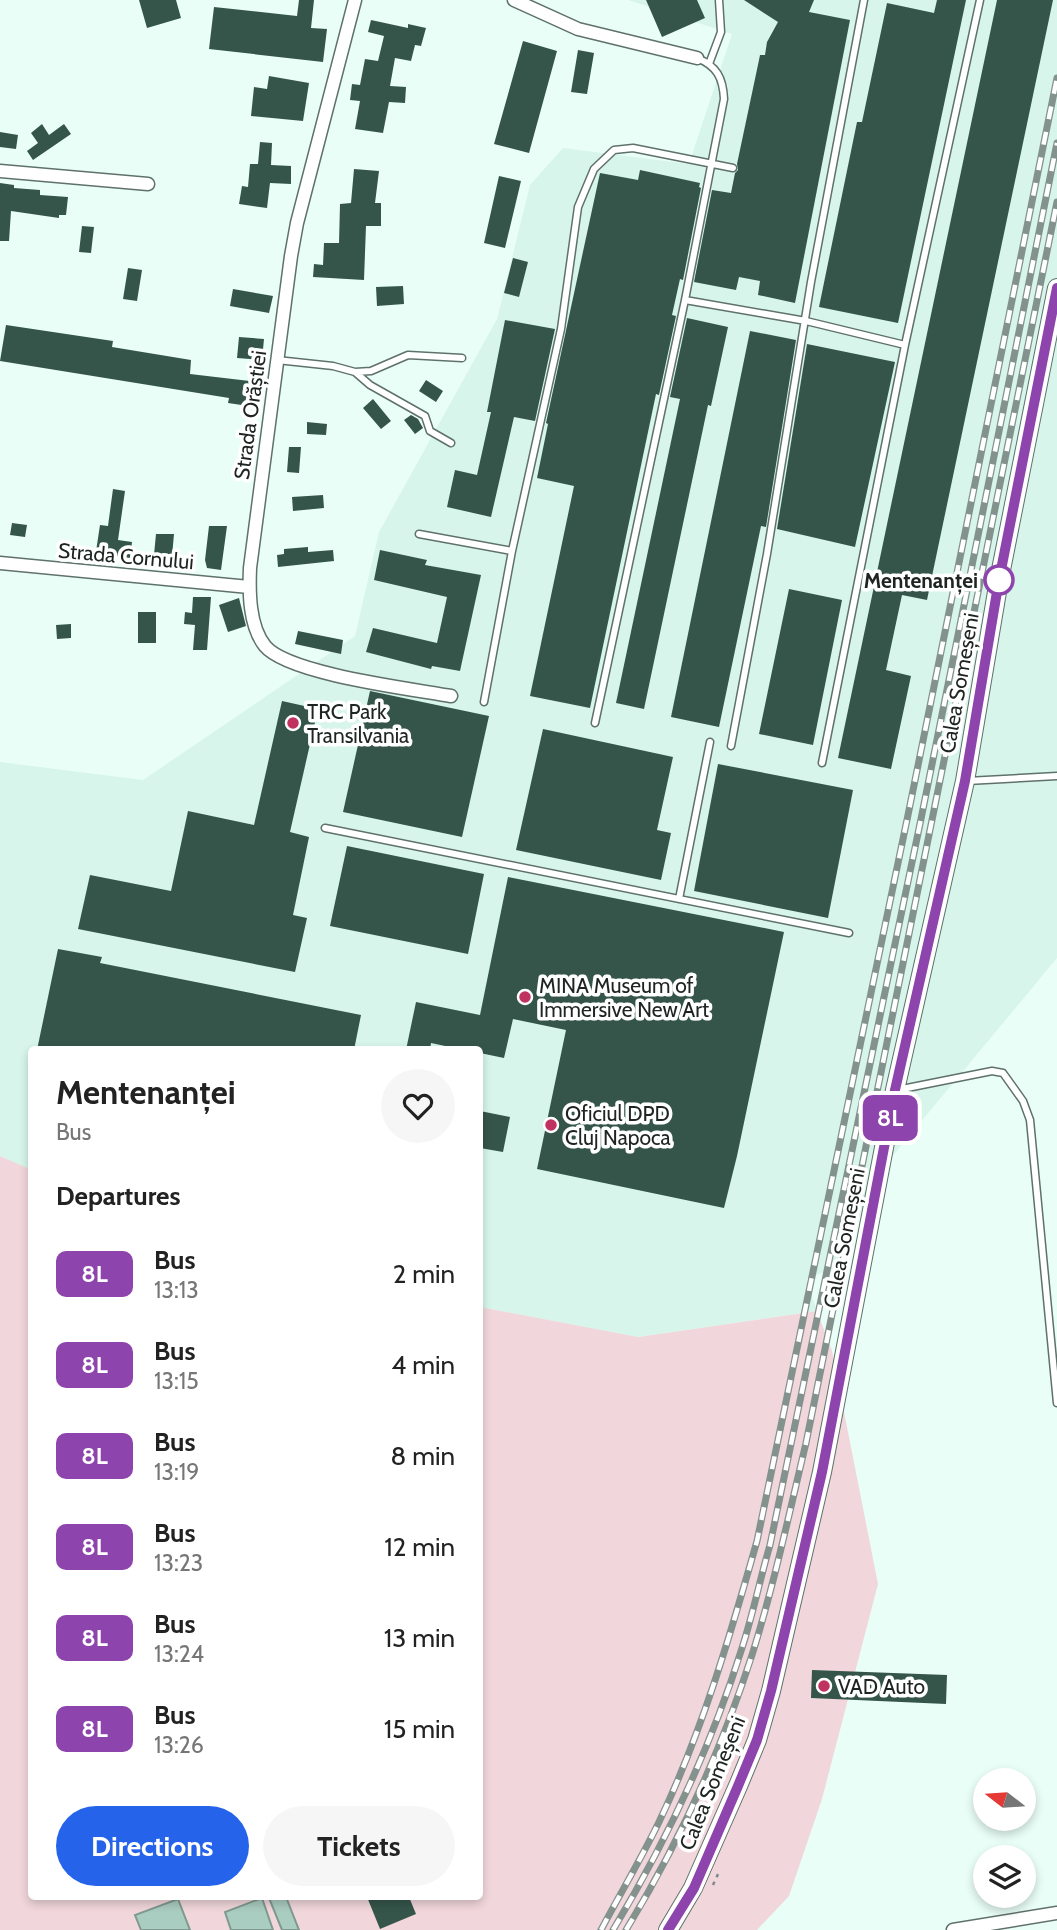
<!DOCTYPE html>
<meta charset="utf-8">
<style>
:root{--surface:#fff;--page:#f6f6f6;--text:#222;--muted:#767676;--accent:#2563eb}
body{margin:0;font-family:Cabin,sans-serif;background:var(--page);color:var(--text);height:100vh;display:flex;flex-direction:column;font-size:26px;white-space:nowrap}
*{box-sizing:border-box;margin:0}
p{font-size:23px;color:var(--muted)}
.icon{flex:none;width:38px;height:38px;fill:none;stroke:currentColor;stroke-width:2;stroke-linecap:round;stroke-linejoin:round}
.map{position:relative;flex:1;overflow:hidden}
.details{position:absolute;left:28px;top:1046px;width:455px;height:854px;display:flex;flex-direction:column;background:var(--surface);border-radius:7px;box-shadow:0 4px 10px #0003}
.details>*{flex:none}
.badge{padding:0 14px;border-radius:10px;font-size:24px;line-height:46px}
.needle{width:46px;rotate:287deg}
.tools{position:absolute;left:973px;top:1768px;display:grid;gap:14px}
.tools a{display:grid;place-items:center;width:63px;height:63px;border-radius:50%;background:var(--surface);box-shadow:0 4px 10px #0003;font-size:35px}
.map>.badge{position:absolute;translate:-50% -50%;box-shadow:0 0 0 4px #fff}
h2{padding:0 28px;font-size:26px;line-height:63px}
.round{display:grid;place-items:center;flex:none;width:74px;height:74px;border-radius:37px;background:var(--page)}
.headline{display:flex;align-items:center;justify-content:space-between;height:119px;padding:0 28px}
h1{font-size:33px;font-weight:700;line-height:52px}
.primary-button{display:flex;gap:14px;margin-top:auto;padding:14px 28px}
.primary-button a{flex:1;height:80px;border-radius:42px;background:var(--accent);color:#fff;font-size:28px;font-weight:700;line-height:80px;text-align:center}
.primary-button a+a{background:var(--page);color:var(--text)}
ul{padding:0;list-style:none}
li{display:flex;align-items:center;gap:21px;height:91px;padding:0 28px}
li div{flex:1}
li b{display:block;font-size:26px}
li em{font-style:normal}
li .badge{min-width:77px;font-weight:700;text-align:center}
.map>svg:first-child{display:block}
.built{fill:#d7f5eb}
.green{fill:#f1d7db}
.water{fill:#aacdc1;stroke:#809a91;stroke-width:2}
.building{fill:#35554b}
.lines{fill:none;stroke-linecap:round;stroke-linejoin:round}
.lane-casing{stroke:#5f716b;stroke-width:9}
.street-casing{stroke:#5f716b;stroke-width:15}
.secondary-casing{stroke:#5f716b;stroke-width:20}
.path{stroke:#7e8b87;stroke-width:2.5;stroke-dasharray:3.5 5;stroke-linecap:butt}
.lane{stroke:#fff;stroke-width:6}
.street{stroke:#fff;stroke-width:12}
.secondary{stroke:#fff;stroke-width:18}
.rail-casing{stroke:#84928e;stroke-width:7}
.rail{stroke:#fff;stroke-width:4.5;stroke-dasharray:13;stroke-linecap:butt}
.line-casing{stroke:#fff;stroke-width:16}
.line{stroke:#8e44ad;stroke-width:10}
.stop-dot{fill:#fff;stroke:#8e44ad;stroke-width:3.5}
.poi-dot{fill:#c03260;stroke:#fff;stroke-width:2.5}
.labels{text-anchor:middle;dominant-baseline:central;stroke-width:7;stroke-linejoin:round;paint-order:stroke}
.street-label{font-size:21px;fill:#1d2422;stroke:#fff}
.stop-label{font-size:21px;font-weight:bold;fill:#1d2422;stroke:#fff;text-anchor:end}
.poi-label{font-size:21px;fill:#1d2422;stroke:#fff;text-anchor:start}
</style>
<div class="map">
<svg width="1057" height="1930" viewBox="0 0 1057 1930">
<rect width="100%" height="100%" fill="#e9fef7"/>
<path class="built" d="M628,0H1057V958L871,1182L844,1265L806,1279L817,1311L637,1337L480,1307V1050H32L31,1170L0,1156V762L143,780L355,636L379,532L497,319L530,185L563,148L689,164L732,34Z"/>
<path class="green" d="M0,1156L32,1170V1897H480V1307L638,1337L817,1311L832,1351L878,1584L822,1799L789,1896L757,1930H0Z"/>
<path class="water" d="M286,1897L299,1930H282L269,1898Z
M262,1898L273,1930H231L225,1912Z
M178,1899L190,1930H141L135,1915Z"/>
<path class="building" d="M139,0H176L181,18L147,28Z
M299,0H314L311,28L327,29L323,62L209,49L214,7L297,16Z
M646,0H697L705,18L662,37Z
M744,0H814L809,12L850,20L795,303L758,295L760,281L739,277L736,290L694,282L712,190L731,193L735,173L738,170L737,164L759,60L760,55H765L767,42L778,22Z
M937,0H966L898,323L819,307L857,122H862L887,3L934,13Z
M997,0H1053L927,600L902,595L886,670L911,676L891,769L838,758Z
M371,20L408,28V24L426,28L421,46L415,45L411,61L395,58L390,86L406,87L405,103L389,102L383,133L355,129L360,101L350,100L352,84L360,85L365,59L378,61L384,36L368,32Z
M523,41L557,51L529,153L494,144Z
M578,50L594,53L587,94L571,92Z
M269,76L309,83L303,121L251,116L254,87L267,89Z
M42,124L49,135L64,124L71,134L33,160L27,151L38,143L31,133Z
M0,132L18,135L16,149L0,147Z
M260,142L272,143L271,165L291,166V184L270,183L267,208L239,204L242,186L248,187L250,164H258Z
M354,169L379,171L375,203H381V226H366L364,280L313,277L314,264L323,265L324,243H339L340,204L351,203Z
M640,170L700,183L699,187L701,188L683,280L680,279L672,315L676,316L659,395L656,394L590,708L530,696L574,486L537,478L548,424L546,423L600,173L638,180Z
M499,176L521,181L505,248L484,243Z
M0,183L14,185V188L40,190V195L68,197L66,215H59V218L11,211L9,241H0Z
M82,226L94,227L91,253L79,252Z
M513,258L528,262L519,297L504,293Z
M128,268L142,270L137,301L123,299Z
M403,286L404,304L377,306L376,287Z
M233,289L273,296L269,313L230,306Z
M687,318L728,327L711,406L708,405L644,709L616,703L680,399L670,397Z
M505,320L555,329L535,421L514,417L491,517L447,507L455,470L477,475L491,412H487Z
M6,325L113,341L112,347L191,360L190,374L258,382L255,407L228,403L229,398L0,361Z
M750,331L796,340L766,527L761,526L719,727L671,717Z
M239,337L264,339L262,360L237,358Z
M807,344L895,362L855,547L777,529Z
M426,380L443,391L436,402L419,391Z
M373,399L391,421L381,429L363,408Z
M411,415L418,419L423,428L415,434L404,420Z
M307,422L327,424L326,435L307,434Z
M289,447H301L299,473L287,472Z
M113,489L125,491L118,540L132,542L130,558L109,555L108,560L95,558L100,525L108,526Z
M323,495L324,508L293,511L292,497Z
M12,523L27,525L25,537L10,535Z
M209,526H227L221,570L207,568L205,560Z
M156,534H174L171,567L153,565Z
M308,547V552L333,550L334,561L278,567L277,555L284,554V549Z
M380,550L427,560L425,565L481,575L460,671L432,666L431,669L366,652L373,628L437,643L447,597L374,580Z
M789,589L842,600L813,745L759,734Z
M193,597H211L207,650H193L195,625L184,624L185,612L192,613Z
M239,598L246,626L228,632L219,605Z
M138,612H156V643H138Z
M71,624V638L57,639L56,625Z
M298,631L343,640L341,654L295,644Z
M370,691L489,716L462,837L343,812Z
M282,701L318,709L290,832L309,837L293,915L307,918L295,972L78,929L90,875L171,891L188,811L254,825Z
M543,729L673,757L657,830L671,833L661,880L516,850Z
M718,764L853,790L828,918L694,891Z
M347,846L484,874L468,954L330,926Z
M508,877L784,932L737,1156L724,1208L537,1169L566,1030L513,1019L504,1058L480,1053V1050H464L431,1043L430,1050H406L416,1002L480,1015Z
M58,949L102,957L100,963L361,1015L354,1050H37Z
M480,1111L510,1117L503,1152L480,1148Z
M812,1670L947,1675L946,1704L811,1698Z
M367,1897H409L416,1914L380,1929Z"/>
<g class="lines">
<g class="lane-casing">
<path id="lane" d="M709,64L721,32L719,0
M685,300L806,321L905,345
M277,360L333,366L355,372L370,385L425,416L430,431L451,443
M355,372L371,371L408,355L462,358
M419,534L512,551
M484,702L512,551L561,329L578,207L594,169L614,150L633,148L733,168
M595,723L685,300L724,99C723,78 717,66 697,58
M731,746L767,554L811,282L864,0
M822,763L905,345L980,0
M967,781L1057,776
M325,828L849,933
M679,899L710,742
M897,1090L992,1071L1003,1073L1023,1101L1030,1120L1057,1403"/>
</g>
<g class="street-casing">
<path id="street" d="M355,0L297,223L291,256L250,568C249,592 249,626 265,646C288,674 412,689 451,696
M514,0L578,29L697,58
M0,171L148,184
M0,563L249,587
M953,1930L1057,1913"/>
</g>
<g class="secondary-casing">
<path id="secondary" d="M668,1930L693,1888L738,1786L757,1740L771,1691L822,1472L895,1090L965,781L999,580L1057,288"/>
</g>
<path class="path" d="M713,1885L719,1872"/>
<use href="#lane" class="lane"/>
<use href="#street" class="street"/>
<use href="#secondary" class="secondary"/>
<g class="rail-casing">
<path id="rail" d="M601,1930C620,1894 641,1859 659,1822C702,1732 730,1636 757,1541L908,815L1057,78
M613,1930C666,1842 711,1747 742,1648C753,1614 760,1579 770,1545L921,819L1057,143
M626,1930C679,1843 721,1751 752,1655C774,1585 789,1514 806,1443L1057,202"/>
</g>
<use href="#rail" class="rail"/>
</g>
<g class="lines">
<g class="line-casing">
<path id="line" d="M668,1930L694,1888L738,1786L757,1740L771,1691L822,1472L895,1090L965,781L999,580L1057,288"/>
</g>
<use href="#line" class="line"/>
</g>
<circle class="stop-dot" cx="999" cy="580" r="14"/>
<g class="poi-dot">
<circle cx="293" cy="723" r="7"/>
<circle cx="525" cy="997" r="7"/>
<circle cx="551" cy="1125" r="7"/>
<circle cx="824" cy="1686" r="7"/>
</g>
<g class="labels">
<g class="street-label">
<text transform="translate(250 415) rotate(-82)">Strada Orăștiei</text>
<text transform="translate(126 556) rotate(5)">Strada Cornului</text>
<text transform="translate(959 683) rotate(-80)">Calea Someșeni</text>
<text transform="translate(844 1238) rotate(-79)">Calea Someșeni</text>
<text transform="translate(712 1783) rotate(-68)">Calea Someșeni</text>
</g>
<g class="stop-label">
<text x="978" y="580">Mentenanței</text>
</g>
<g class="poi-label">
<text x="307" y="711">TRC Park<tspan x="307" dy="24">Transilvania</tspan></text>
<text x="539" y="985">MINA Museum of<tspan x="539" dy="24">Immersive New Art</tspan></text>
<text x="565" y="1113">Oficiul DPD<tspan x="565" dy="24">Cluj Napoca</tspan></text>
<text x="838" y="1686">VAD Auto</text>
</g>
</g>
</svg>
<div class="tools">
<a><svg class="needle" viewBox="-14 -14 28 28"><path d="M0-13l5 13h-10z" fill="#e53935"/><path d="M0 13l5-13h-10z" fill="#767676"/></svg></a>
<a><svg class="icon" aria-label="layers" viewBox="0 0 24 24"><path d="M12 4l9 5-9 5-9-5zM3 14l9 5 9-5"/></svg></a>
</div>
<b class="badge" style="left:890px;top:1118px;background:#8e44ad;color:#fff">8L</b>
<section class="details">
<div class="headline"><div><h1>Mentenanței</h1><p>Bus</p></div><a class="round"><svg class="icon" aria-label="heart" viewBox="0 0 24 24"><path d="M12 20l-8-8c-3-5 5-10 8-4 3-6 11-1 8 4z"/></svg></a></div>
<h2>Departures</h2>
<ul>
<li><span class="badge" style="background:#8e44ad;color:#fff">8L</span><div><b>Bus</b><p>13:13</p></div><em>2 min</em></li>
<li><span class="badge" style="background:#8e44ad;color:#fff">8L</span><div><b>Bus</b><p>13:15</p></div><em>4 min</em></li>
<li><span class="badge" style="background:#8e44ad;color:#fff">8L</span><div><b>Bus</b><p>13:19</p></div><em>8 min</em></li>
<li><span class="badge" style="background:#8e44ad;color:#fff">8L</span><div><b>Bus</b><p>13:23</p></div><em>12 min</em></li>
<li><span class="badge" style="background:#8e44ad;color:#fff">8L</span><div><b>Bus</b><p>13:24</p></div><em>13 min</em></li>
<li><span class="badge" style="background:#8e44ad;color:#fff">8L</span><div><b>Bus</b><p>13:26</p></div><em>15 min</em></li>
</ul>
<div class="primary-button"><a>Directions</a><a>Tickets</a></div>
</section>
</div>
